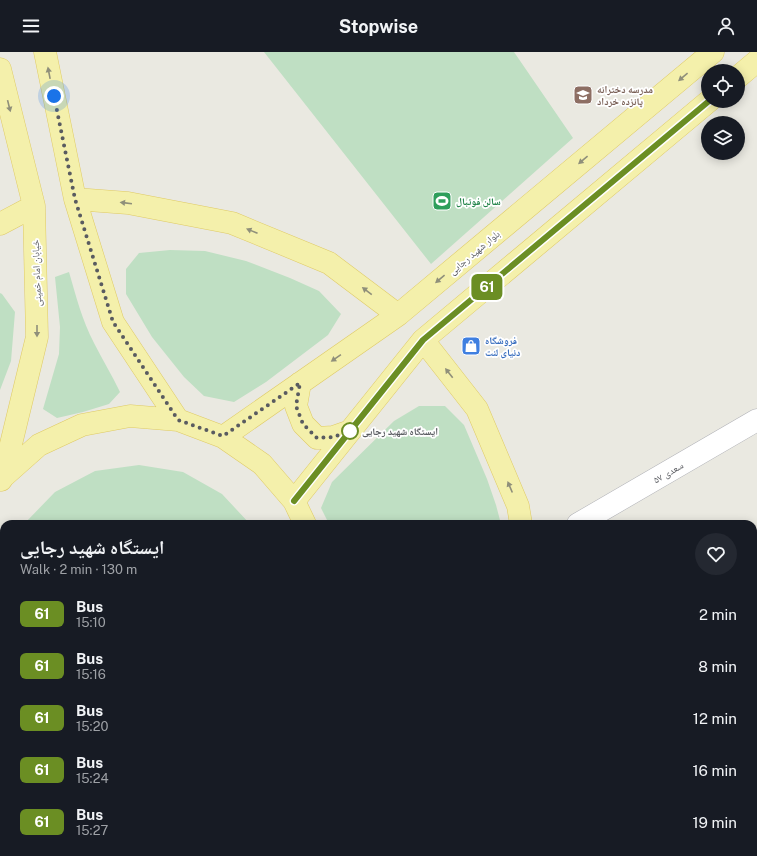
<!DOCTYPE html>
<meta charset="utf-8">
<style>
:root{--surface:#171b24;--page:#242831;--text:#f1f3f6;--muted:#9ea1a6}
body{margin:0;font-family:"Public Sans","Noto Naskh Arabic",sans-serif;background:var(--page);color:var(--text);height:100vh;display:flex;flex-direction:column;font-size:15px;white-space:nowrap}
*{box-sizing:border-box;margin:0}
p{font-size:13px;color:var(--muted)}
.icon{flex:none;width:22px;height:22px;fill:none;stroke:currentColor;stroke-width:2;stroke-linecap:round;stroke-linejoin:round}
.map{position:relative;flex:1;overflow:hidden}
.drawer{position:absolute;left:0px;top:468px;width:757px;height:336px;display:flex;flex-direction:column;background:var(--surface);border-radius:12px 12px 0 0;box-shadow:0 2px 10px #0003}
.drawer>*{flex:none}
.badge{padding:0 8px;border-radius:6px;font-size:14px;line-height:26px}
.buttons{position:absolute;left:701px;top:12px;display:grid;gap:8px}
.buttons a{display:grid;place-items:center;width:44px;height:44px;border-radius:50%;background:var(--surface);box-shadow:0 2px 10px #0003;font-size:20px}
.you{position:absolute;width:20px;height:20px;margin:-10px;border:3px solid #fff;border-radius:50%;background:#1a73e8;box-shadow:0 0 0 6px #1a73e833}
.map>.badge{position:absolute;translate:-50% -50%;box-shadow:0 0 0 2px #fff}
.round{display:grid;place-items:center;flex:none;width:42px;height:42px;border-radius:21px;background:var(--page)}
.headline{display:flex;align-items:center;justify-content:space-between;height:68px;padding:0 20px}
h1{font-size:19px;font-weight:700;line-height:30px}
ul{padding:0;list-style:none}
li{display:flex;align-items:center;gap:12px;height:52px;padding:0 20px}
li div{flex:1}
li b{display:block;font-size:15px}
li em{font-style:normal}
li .badge{min-width:44px;font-weight:700;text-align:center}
header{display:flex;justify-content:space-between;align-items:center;height:52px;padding:0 20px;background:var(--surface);font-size:18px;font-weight:700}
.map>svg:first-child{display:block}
.green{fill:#bfdfc3}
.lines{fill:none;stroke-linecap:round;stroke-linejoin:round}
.minor-casing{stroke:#b1b2b7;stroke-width:23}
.major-casing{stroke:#dfca65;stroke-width:23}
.minor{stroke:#fff;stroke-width:22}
.major{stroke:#f4f0ab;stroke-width:22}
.oneway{fill:#8f8f7a}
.line-casing{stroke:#fff;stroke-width:9}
.line{stroke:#6b8e23;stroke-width:6}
.walk{stroke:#595b60;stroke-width:4;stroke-dasharray:0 7.2}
.stop-dot{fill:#fff;stroke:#6b8e23;stroke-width:2}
.labels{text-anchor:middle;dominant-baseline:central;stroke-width:3.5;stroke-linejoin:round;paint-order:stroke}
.education-label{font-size:10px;font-weight:bold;fill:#785e54;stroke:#fff;text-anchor:start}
.leisure-label{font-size:10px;font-weight:bold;fill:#27864d;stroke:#fff;text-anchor:start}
.street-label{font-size:10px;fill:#595b60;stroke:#fff}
.shop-label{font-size:10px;font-weight:bold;fill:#366cbe;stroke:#fff;text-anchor:start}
.stop-label{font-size:10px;font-weight:bold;fill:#595b60;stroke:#fff;text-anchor:start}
</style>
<header><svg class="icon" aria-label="menu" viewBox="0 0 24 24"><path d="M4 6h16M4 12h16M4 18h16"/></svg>Stopwise<svg class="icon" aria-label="person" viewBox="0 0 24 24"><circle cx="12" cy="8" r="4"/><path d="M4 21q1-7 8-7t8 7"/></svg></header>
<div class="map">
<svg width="757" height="804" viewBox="0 0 757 804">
<rect width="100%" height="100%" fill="#eae9e1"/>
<path class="green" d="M264,0H514L573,86L431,212Z
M170,198L205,199L246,209L290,226L319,239L341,262L328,283L266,330L234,350L204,344L184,325L152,285L126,242V217L139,201Z
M69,220C76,244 82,268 94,291C102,307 112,323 120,340L109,352L83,360L57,366L43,357L59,302L60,275L55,225Z
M0,241L2,242L15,260L11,309L0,338Z
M419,354H445L464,373L487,427L496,453L501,472H329L321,456L332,430L394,369Z
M139,413L183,420L222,442L250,472H24L55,440L95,419Z
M4,519V577L0,561Z
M157,800H211V804H159Z
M277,800H424L421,804H276Z"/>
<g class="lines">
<g class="minor-casing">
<path id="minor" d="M578,472L757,368
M754,533L757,540
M753,706L757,704
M721,800L723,804
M553,804L561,800"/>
</g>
<g class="major-casing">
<path id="major" d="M45,0L75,147L113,270L178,368
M0,17L34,154L37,285L3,425
M738,25L757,9
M75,147L128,151L232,171L329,211L398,263
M0,172L34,154
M423,288L477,357L518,454L521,472
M300,331L296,354L303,372L317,386L333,385L350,379
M223,385L398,263L713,0
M1,428L3,425L39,393L82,373L130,364L178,368L223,385L262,412L294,449L305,472
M294,449L423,288L709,49
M0,668L4,674
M0,744L4,739
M139,800L141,804
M232,804V800
M447,804L450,800"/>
</g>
<use href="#minor" class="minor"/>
<use href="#major" class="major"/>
</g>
<defs><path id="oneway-solid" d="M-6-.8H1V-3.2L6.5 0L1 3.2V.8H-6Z"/></defs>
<g class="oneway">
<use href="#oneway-solid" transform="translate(49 21) rotate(-101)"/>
<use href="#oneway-solid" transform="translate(683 25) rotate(140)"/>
<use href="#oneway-solid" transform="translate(9 54) rotate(76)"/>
<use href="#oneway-solid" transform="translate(583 108) rotate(140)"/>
<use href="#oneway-solid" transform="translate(126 151) rotate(-173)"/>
<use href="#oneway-solid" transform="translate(252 179) rotate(-158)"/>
<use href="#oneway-solid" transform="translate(440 227) rotate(140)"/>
<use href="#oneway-solid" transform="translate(367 239) rotate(-143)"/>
<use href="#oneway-solid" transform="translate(37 279) rotate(90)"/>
<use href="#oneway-solid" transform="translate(336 306) rotate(145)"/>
<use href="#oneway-solid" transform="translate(449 321) rotate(-128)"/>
<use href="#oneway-solid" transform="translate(510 435) rotate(-113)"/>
</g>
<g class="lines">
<g class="line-casing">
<path id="line" d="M294,449L423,288L709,49"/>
</g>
<use href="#line" class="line"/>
<path class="walk" d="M54,44L75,147L113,270L178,368L223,384L300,331L296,354L303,372L317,386L333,385L350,379"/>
</g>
<defs>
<g id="school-square" transform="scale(1)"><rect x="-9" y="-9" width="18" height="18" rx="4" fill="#8d6e63" stroke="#fff"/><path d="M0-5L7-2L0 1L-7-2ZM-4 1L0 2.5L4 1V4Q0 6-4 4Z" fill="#fff"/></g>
<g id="stadium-square" transform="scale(1)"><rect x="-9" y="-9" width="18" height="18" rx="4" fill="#2e9e5b" stroke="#fff"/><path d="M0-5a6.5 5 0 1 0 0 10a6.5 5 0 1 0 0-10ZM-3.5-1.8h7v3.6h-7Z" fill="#fff"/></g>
<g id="shop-square" transform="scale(1)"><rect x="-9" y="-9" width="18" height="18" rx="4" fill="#3f7fe0" stroke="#fff"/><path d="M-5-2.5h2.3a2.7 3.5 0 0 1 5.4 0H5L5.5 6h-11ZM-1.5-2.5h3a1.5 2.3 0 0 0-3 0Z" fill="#fff"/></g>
</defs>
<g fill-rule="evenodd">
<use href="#school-square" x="583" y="43"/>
<use href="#stadium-square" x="442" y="149"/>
<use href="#shop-square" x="471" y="294"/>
</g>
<circle class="stop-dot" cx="350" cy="379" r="8"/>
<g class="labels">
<g class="education-label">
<text x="597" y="37">مدرسه دخترانه<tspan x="597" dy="12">پانزده خرداد</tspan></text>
</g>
<g class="leisure-label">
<text x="456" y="149">سالن فوتبال</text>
</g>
<g class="street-label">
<text transform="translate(474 200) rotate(-40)">بلوار شهید رجایی</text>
<text transform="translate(36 221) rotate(-92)">خیابان امام خمینی</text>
<text transform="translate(668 420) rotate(-30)">سعدی ۵۷</text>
</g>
<g class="shop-label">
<text x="485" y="288">فروشگاه<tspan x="485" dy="12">دنیای لنت</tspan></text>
</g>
<g class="stop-label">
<text x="362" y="379">ایستگاه شهید رجایی</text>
</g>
</g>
</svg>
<div class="buttons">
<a><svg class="icon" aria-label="locate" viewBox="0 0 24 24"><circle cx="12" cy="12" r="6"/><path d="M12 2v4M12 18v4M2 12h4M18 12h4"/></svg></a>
<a><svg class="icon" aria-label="layers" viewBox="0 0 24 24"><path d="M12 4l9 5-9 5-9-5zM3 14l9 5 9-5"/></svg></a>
</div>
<div class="you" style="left:54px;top:44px"></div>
<b class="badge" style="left:487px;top:235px;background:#6b8e23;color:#fff">61</b>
<section class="drawer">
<div class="headline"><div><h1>ایستگاه شهید رجایی</h1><p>Walk · 2 min · 130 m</p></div><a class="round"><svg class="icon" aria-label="heart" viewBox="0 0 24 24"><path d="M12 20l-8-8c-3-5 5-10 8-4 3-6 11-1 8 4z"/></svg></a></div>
<ul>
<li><span class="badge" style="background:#6b8e23;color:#fff">61</span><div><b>Bus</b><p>15:10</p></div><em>2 min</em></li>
<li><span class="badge" style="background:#6b8e23;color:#fff">61</span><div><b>Bus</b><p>15:16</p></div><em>8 min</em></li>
<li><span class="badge" style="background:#6b8e23;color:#fff">61</span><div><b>Bus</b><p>15:20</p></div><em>12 min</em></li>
<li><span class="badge" style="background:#6b8e23;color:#fff">61</span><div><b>Bus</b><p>15:24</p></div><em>16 min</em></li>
<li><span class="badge" style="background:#6b8e23;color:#fff">61</span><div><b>Bus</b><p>15:27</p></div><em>19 min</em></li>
</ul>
</section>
</div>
